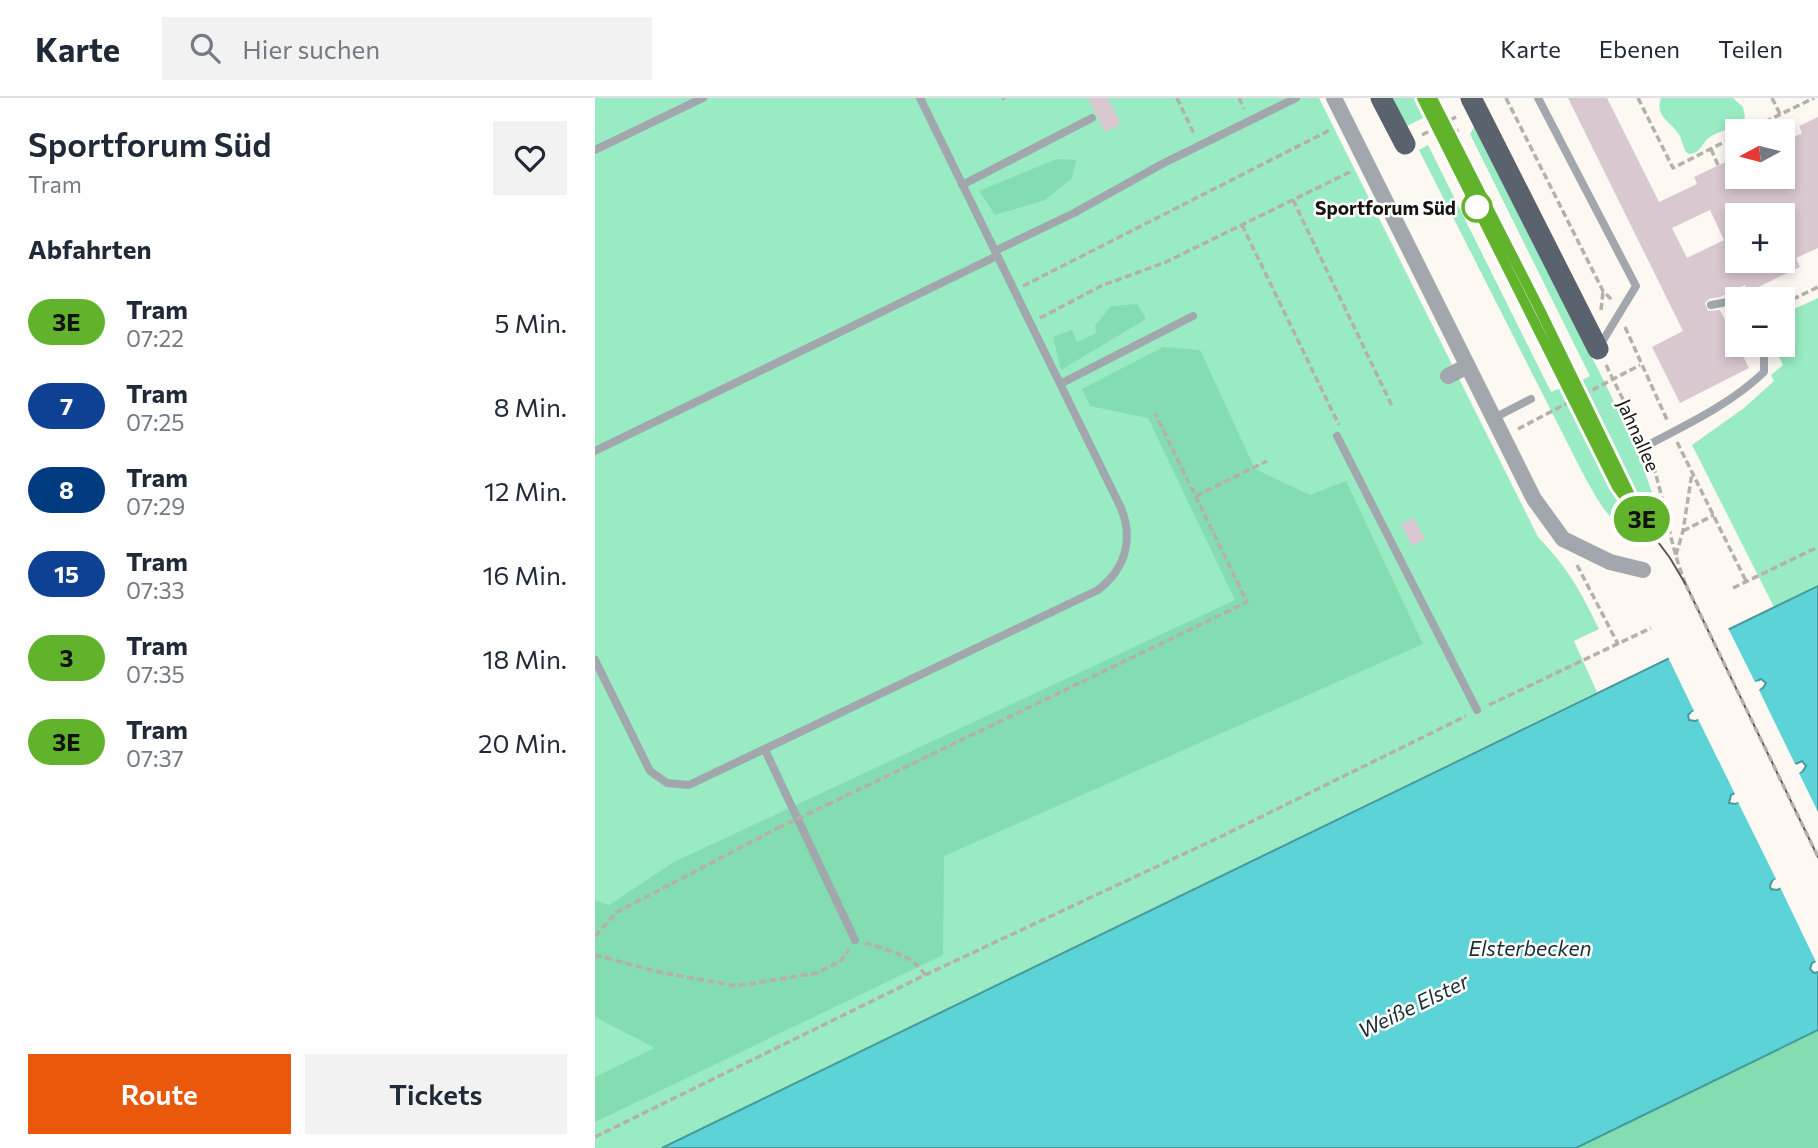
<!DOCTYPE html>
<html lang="de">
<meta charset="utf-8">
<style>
:root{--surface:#fff;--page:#f2f2f3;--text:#1f2937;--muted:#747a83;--line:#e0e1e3;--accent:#ea580c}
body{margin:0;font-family:Commissioner,sans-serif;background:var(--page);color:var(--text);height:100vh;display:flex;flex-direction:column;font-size:26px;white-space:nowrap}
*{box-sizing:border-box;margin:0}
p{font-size:23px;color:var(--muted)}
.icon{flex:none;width:38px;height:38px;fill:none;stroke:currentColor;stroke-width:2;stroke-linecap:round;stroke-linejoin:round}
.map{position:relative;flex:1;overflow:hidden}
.panel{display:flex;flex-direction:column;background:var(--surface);width:595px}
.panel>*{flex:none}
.badge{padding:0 14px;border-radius:23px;font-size:24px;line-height:46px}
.needle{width:46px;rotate:263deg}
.tools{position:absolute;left:1130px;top:21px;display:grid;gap:14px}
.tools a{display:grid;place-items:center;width:70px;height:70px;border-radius:0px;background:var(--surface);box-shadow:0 4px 10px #0003;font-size:35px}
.map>.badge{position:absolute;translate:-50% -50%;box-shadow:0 0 0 4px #fff}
h2{padding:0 28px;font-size:26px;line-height:63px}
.round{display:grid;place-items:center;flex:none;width:74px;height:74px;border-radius:0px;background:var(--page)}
.head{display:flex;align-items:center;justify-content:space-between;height:119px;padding:0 28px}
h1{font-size:33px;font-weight:600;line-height:52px}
.cta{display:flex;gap:14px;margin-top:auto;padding:14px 28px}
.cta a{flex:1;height:80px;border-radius:0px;background:var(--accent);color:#fff;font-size:28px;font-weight:600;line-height:80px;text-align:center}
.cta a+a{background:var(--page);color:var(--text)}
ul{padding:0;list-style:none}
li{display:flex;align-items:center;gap:21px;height:84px;padding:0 28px}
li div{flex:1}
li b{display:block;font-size:26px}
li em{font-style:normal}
li .badge{min-width:77px;font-weight:700;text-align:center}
header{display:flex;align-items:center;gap:42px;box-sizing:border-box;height:98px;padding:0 35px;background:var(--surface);border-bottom:2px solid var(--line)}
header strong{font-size:33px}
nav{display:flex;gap:38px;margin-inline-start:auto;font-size:24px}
.search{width:490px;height:63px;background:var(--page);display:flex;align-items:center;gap:18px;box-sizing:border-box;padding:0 24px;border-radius:0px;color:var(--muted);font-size:26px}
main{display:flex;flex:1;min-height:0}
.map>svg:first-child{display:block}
.green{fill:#98ebc2}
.forest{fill:#83ddb1}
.water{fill:#5bd3d7;stroke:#47999b;stroke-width:2;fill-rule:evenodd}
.pier{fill:#fef8f3}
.building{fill:#dac8d1;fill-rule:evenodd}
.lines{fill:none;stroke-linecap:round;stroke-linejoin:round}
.path{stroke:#b5b0ab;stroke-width:3.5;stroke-dasharray:7 3.5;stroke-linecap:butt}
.lane{stroke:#a1a7ad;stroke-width:8}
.street{stroke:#a1a7ad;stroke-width:16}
.primary{stroke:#5a636d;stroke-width:21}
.tram{stroke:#5c5752;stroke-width:2}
.path-bridge{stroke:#b5b0ab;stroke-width:3.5;stroke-dasharray:7 3.5;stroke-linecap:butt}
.line-casing{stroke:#fff;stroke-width:16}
.line{stroke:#62b32c;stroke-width:10}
.stop-dot{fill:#fff;stroke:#62b32c;stroke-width:3.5}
.labels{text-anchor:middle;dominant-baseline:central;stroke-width:5;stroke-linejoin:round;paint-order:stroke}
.stop-label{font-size:19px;font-weight:bold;fill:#18130f;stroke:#fff;text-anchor:end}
.street-label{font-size:19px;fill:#18130f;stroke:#fff}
.water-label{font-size:21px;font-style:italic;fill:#182d2e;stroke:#fff}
</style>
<header>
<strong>Karte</strong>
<div class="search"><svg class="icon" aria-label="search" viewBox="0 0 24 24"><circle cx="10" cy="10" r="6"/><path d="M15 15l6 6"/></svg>Hier suchen</div>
<nav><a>Karte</a><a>Ebenen</a><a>Teilen</a></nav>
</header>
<main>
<section class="panel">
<div class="head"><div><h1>Sportforum Süd</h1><p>Tram</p></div><a class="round"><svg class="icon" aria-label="heart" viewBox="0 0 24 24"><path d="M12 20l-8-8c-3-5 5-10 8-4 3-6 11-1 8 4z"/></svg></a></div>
<h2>Abfahrten</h2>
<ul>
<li><span class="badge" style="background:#62b32c;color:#111">3E</span><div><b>Tram</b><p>07:22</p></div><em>5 Min.</em></li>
<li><span class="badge" style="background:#0e4094;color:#fff">7</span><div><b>Tram</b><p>07:25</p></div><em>8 Min.</em></li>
<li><span class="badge" style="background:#003b80;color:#fff">8</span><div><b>Tram</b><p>07:29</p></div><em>12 Min.</em></li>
<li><span class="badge" style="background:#0e4094;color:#fff">15</span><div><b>Tram</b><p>07:33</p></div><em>16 Min.</em></li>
<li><span class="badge" style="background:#62b32c;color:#111">3</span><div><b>Tram</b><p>07:35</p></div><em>18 Min.</em></li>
<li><span class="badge" style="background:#62b32c;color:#111">3E</span><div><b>Tram</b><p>07:37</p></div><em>20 Min.</em></li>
</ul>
<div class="cta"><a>Route</a><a>Tickets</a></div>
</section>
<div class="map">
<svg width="1223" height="1050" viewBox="0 0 1223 1050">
<rect width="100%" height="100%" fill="#fef8f3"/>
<path class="green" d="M0,0H724L943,439C973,470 985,492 1004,531L979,543L1002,594L67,1050H0Z
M798,0H822L830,19L812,28Z
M1066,0H1138L1148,9L1150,19C1142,32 1127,31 1115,39C1106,45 1107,55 1094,56L1091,54C1088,49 1087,43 1085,38C1077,24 1059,19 1066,0Z
M879,29L1011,287L1044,358L1057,394L1062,421L1057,430L985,283L995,278L875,36Z
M833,47L956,294L968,289L1042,438C1018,437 991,381 981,362L824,52Z
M1223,200V488L1179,509L1097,347L1149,310L1179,283L1176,277L1188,267L1178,247H1188V216Z"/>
<path class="forest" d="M462,61L481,62L477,80L450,102L400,117L384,93Z
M542,206L551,221L466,272L458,239L477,232L482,244L501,235L500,228L516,208Z
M568,249L605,252L660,371L715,397L751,383L828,546L349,758L348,857L0,1024V979L60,950L0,919V802L14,807L79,764L640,502L553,320L495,308L487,291Z
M1223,932V1050H981Z"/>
<path class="water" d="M1223,488V760L1177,783L1175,788L1176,791L1182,792L1223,772V863L1217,865L1215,871L1219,875L1223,874V932L981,1050H67ZM1166,581L1171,585L1168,590L1100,623L1094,622L1093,617L1096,614ZM1207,663L1211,668L1208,673L1140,706L1134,705L1136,697Z"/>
<path class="pier" d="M1132,528L1160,584L1163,583L1164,585L1097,617L1096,615L1099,613L1072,557Z
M1165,588L1166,590L1164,592L1200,666L1204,668L1138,700L1137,698L1140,696L1103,621L1100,622L1099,620Z
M1205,670L1207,673L1204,675L1223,714V764L1179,786L1178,783L1181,781L1143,704L1140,705L1139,703Z
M1223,768V867L1219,868L1218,866L1221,864L1185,789L1181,788Z"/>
<path class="building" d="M493,0H513L526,26L510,34Z
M973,0H1012L1064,104L1102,86L1099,79L1143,58V79H1188V45L1207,35L1204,28L1223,19V150L1201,160L1205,169L1153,194L1150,187L1125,199L1114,201L1110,205L1113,213L1125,212L1154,270L1085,305L1057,249L1088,233ZM1115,112L1129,142L1092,160L1077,130ZM1143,117H1188V163H1143Z
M819,420L830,441L817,448L806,426Z"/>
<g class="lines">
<path class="path" d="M408,0L409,2
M582,0L599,36
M644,0L649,11
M911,0L1008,193L1018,203
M1043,0L1078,70L1143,37
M1177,0L1185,16
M855,23L863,34
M1151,33L1219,0
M827,37L863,18
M1116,51L1123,67
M698,102L797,308
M647,127L744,327
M428,188L737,31
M1188,206L1223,189
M1006,212L1008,193
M445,220L506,188L571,164L757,73
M1030,229L1073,324
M1011,267L1046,338
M923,331L1045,267
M1082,344L1151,483
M1055,358C1070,401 1074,446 1091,487
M601,398L672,363
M1088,433L1119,417
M1081,457L1088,433L1097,375
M982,467L1023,546
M1138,490L1223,449
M894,607L1056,530
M232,707L652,504L560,315
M0,838L22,814L183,730
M270,845C291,852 319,857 330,877
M0,857L64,874L141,888L222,875L246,863L254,851
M0,1039L330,877L625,739L871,618"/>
<path class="lane" d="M943,0L1041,188L1004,249
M0,52L108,0
M367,87L497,20
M400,153L479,115L567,66L701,0
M1116,207L1143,202
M465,286L598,218
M899,320L936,301
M742,338L882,612
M1051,348C1091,327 1136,306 1169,274V259L1164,247
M0,353L402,158
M0,562L55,673L72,685L94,687L503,492C530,471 539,442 526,410L325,0
M170,652L260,842"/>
<path class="street" d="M739,0L939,401L968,441L1015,464L1048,472
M853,278L873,268"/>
<path class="primary" d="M786,0L810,46
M876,0L1003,251"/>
<path class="tram" d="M827,0L1022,389L1075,460L1091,487L1223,759
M920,163L964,251"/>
<path class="path-bridge" d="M1091,487L1223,759
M183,730L232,707"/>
</g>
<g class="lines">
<g class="line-casing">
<path id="line" d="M827,0L1022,389L1048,424L945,212L837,0"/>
</g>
<use href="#line" class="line"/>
</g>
<circle class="stop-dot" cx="882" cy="109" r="14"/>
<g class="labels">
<g class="stop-label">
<text x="861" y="109">Sportforum Süd</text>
</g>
<g class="street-label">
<text transform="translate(1044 337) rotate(66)">Jahnallee</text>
</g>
<g class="water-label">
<text x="935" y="849">Elsterbecken</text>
<text transform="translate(818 907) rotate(-26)">Weiße Elster</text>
</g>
</g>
</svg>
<div class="tools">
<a><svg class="needle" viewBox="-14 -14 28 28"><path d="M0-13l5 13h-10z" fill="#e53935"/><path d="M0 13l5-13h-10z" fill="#747a83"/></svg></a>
<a>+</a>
<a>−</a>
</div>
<b class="badge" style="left:1047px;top:421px;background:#62b32c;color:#111">3E</b>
</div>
</main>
